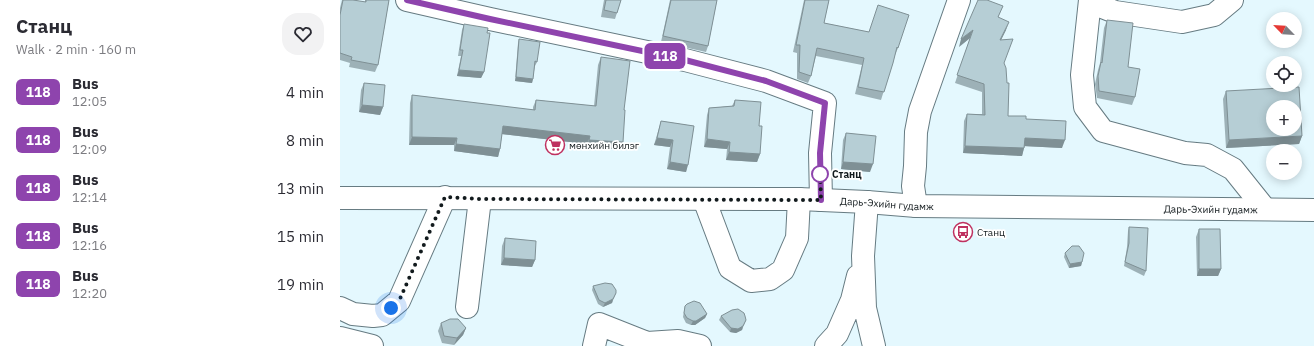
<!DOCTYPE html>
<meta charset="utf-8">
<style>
:root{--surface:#fff;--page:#f2f2f3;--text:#2b2b33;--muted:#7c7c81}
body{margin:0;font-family:"IBM Plex Sans",sans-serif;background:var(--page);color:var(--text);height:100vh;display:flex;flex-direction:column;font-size:15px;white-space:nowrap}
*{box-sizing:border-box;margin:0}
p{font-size:13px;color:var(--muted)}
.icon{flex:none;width:22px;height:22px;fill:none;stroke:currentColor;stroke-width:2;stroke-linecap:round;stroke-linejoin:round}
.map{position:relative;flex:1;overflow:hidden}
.panel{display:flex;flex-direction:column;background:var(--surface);width:340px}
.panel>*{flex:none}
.badge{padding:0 8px;border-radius:6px;font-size:14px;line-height:26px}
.needle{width:26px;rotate:295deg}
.fabs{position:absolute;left:926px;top:12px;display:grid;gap:8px}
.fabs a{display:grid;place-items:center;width:36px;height:36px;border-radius:50%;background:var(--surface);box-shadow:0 2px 10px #0003;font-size:20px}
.you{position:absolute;width:20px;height:20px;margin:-10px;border:3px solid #fff;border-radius:50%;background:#1a73e8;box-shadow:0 0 0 6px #1a73e833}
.map>.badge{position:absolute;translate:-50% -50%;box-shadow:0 0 0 2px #fff}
.round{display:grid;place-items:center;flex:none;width:42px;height:42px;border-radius:16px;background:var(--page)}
.summary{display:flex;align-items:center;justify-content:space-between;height:68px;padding:0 16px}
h1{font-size:19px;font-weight:700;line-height:30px}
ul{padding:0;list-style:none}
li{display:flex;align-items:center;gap:12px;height:48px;padding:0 16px}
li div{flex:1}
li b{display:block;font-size:15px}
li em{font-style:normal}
li .badge{min-width:44px;font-weight:700;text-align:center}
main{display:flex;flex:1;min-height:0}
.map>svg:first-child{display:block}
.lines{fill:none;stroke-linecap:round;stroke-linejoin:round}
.minor-casing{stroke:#667b82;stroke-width:24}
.major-casing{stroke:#667b82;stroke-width:24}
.minor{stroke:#fff;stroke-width:22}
.major{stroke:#fff;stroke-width:22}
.wall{fill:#9db1b7}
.shaded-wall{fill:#7f9095}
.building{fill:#b6ced5;stroke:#7f9095;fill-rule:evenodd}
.line-casing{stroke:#fff;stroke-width:9}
.line{stroke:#8e44ad;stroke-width:6}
.walk{stroke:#121a1d;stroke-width:4;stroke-dasharray:0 7.2}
.stop-dot{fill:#fff;stroke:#8e44ad;stroke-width:2}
.labels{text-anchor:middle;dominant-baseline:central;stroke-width:3.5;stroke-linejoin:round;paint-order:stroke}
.poi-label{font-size:10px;fill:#121a1d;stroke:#fff;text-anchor:start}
.stop-label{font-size:10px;font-weight:bold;fill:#121a1d;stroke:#fff;text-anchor:start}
.street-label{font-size:10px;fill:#121a1d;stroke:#fff}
</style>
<main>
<section class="panel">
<div class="summary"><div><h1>Cтанц</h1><p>Walk · 2 min · 160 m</p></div><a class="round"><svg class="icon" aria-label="heart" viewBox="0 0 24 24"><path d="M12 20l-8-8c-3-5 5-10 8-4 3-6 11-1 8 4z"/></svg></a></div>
<ul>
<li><span class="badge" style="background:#8e44ad;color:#fff">118</span><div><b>Bus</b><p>12:05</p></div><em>4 min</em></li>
<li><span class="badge" style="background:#8e44ad;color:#fff">118</span><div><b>Bus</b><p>12:09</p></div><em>8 min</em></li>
<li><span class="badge" style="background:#8e44ad;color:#fff">118</span><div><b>Bus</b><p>12:14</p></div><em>13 min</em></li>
<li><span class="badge" style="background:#8e44ad;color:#fff">118</span><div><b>Bus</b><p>12:16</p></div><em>15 min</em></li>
<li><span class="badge" style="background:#8e44ad;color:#fff">118</span><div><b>Bus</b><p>12:20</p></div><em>19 min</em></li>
</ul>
</section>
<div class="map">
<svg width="974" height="346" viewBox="0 0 974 346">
<rect width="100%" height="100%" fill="#e4f8fe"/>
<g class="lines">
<g class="minor-casing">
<path id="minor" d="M67,0L150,19L345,60L426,81L485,103L480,153L481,200
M750,0L742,75L745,107L763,131L845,153L867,155L893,169L925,209
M750,2L775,12L842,22L874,15L892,0
M364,199L390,268L411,281L430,279L443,270L457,238L459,199
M527,202L523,256L525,308L534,346
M576,206L573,186L575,166L576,132L580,111L619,0
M127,307L140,199
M0,308L13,314L33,316L42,315L59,301L105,197
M0,338L32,346
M254,346L259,324L307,343L338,341L360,346
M486,346L497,334L512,300L518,276"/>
</g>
<g class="major-casing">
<g id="major">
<path id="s1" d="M0,198L459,199L527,202L576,206L974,210"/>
</g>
</g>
<use href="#minor" class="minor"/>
<use href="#major" class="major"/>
</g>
<path class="wall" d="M2,0H13L25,2V0H49L38,65L35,72L9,67L10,63L0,60V8Z
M264,0H281L275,19L261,17Z
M330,0H377L368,46L366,52L321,42Z
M464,0H489L484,23L529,32L558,48L555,55L541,100L515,94L522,65L476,56L471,76L468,83L457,79V53L453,52Z
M663,6L658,17L666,30L661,40L664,63L668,116L686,119L722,148L685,146L684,148L682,156L623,153L624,121L627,114H642V92L615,83L630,38L619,47Z
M767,20L788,67L795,97L792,105L757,98L755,84L758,70L760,63L764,28Z
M124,24L144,72L141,78L117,76L121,56H118L122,30Z
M179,39L197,62L195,66L192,83L175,81L178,43Z
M261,57L284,110L283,142L280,149L246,148L247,144L162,134L160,149L158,157L114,151V145H69L70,103L72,95L193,110V107L196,100L254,106L258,65Z
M24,83L43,107L40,115L19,112L21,90Z
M886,91L962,136L959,144L886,148L883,99Z
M395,100L419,126L420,154L417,162L386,160L387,149L364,147L367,115L369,108L392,106Z
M321,121L354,126L346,172L327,169L330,147L314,145L319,128Z
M506,133L530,172L501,169L503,140Z
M789,227L806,271L804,276L784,266L787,247L788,231Z
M859,229L881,269L878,276H857L856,237Z
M165,238L195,260L192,267L161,265L162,246Z
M725,253L742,262L741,266L729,268L724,257Z
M253,286L276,293L272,303L263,307L258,304L252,290Z
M345,306L367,314L365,318L355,325H351L346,323L343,317L344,311Z
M381,316L406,320L402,330L396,333L390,332L379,320Z
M101,323L126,328L123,335L114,345L102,343L98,331Z"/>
<path class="shaded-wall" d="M669,22L666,30L657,48L660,40Z
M633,30L630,38L619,47L621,39Z
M119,70L144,72L141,78L117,76Z
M176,77L193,79L192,83L175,81Z
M22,105L43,107L40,115L19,112Z
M163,126L250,136L247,144L161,134Z
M962,136L959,144L886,148L889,140Z
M72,137L117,138L114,145H69Z
M317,138L333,140L330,147L314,145Z
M685,138L725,140L722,148L682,146Z
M367,139L390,142L387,149L364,147Z
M249,140L283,142L280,149L246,148Z
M116,144L160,149L158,157L114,151Z
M625,146L684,148L682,156L623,153Z
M389,152L420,154L417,162L386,160Z
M330,162L348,165L346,172L327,169Z
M503,162L533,164L530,172L501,169Z
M164,258L195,260L192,267L161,265Z
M742,262L741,266L729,268L730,264Z
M859,269H881L878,276H857Z
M273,299L272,303L263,307L265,303Z
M367,314L365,318L355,325H351L353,321Z
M403,326L402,330L396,333L390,332L391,328Z
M126,328L123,335L114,345L117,338Z"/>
<path class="building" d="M3,0H13L26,2V0H49L38,65L11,60L12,57L0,53V15Z
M266,0H281L277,13L264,10Z
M331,0H377L368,46L323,36Z
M465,0H489L484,23L529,32L538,5L569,15L558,48L557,47L553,63L544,92L518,87L524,58L477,48L471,76L459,72L460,45H456Z
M638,0H647L663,6L658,17L669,22L660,40L673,39L664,63L666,68L667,83H669L668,116H686V119L726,121L725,140L685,138L684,148L625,146L627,114L645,115L644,84L617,75L633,30L621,39Z
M767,20L793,23L788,67L800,69L795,97L759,91L758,76L761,62L762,63Z
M124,24L148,28L147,33H150L144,72L119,70L123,50H120Z
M179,39L200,42L197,62L195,61L193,79L176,77Z
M261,57L290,61L284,110H285L283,142L249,140L250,136L163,126L160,149L116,144L117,138L72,137V95L195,110L196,100L256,106Z
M24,83L45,85L43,107L22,105Z
M959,87L962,136L889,140L886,91ZM933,107H955V129H933Z
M395,100L421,102L419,126H422L420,154L389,152L390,142L367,139L369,108L394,106Z
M321,121L354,126L348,165L330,162L333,140L317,138Z
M506,133L536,136L533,164L503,162Z
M789,227L808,228L806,271L785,262L789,243Z
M859,229H880L881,269H859Z
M165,238L196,241L195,260L164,258Z
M732,246H739L744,253L742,262L730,264L725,253Z
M265,283L272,284L276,290V293L273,299L265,303L259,300L253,286Z
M354,301L360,303L367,314L356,321H353L347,318L344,313L345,306L347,304Z
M398,309L404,313L405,316L406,320L403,326L398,329L391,328L381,316L392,310Z
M110,319H118L126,328L117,338L104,336L101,323Z"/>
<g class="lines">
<g class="line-casing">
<path id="line" d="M67,0L150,19L345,60L426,81L485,103L480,153L481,200"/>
</g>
<use href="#line" class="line"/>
<path class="walk" d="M51,308L59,301L105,197L140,199L481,200L480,169V174"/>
</g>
<defs>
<g id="supermarket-ring" transform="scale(1)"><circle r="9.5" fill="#fff" stroke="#bf3160" stroke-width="1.5"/><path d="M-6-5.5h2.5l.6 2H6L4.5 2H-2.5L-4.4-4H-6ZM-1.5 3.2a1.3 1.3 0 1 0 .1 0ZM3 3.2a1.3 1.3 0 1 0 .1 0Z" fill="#bf3160"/></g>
<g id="bus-ring" transform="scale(1)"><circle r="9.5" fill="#fff" stroke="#bf3160" stroke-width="1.5"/><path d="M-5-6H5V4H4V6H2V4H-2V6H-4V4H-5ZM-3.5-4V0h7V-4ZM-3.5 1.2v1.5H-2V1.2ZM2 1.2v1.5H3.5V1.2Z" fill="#bf3160"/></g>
</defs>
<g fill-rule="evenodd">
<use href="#supermarket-ring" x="215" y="145"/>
<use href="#bus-ring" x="623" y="232"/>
</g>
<circle class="stop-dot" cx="480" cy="174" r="8"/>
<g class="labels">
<g class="poi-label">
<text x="229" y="145">мөнхийн билэг</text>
<text x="637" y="232">Станц</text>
</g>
<g class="stop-label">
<text x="492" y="174">Cтанц</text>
</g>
<g class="street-label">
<text stroke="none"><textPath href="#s1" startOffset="547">Дарь-Эхийн гудамж</textPath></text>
<text stroke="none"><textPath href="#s1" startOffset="871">Дарь-Эхийн гудамж</textPath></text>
</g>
</g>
</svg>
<div class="fabs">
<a><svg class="needle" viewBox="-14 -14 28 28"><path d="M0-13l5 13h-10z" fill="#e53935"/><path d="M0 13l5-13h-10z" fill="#7c7c81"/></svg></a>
<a><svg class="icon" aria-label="locate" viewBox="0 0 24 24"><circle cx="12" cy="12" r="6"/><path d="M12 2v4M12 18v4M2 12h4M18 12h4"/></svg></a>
<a>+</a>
<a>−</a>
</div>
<div class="you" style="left:51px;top:308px"></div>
<b class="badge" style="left:325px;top:56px;background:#8e44ad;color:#fff">118</b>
</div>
</main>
